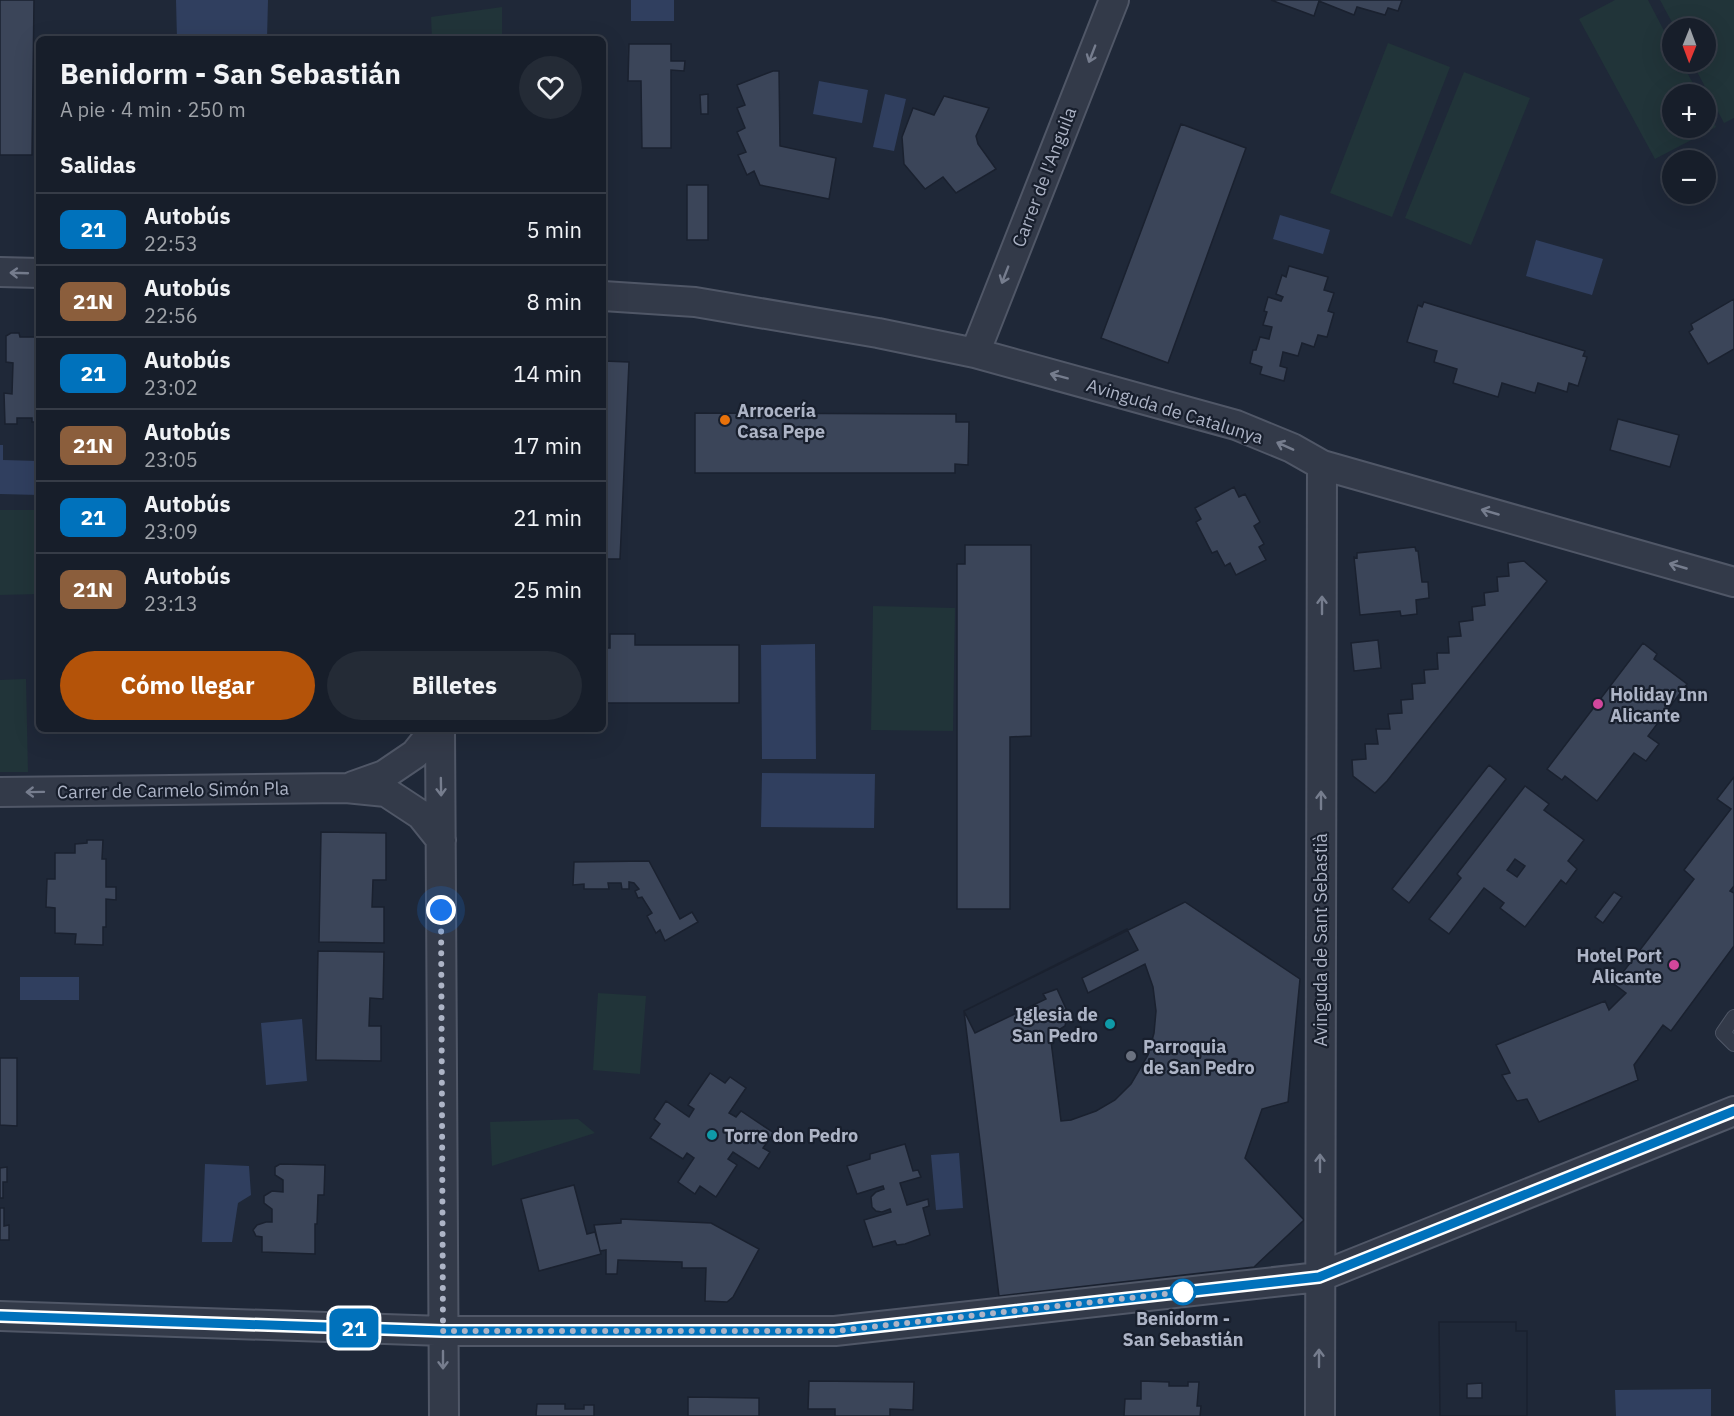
<!DOCTYPE html>
<html lang="es">
<meta charset="utf-8">
<style>
:root{--surface:#171e2a;--page:#242b36;--text:#f1f3f6;--muted:#9ea2a8;--line:#363c47;--accent:#b45309}
body{margin:0;font-family:"IBM Plex Sans",sans-serif;background:var(--page);color:var(--text);height:100vh;display:flex;flex-direction:column;font-size:22px;white-space:nowrap}
*{box-sizing:border-box;margin:0}
p{font-size:20px;color:var(--muted)}
.icon{flex:none;width:33px;height:33px;fill:none;stroke:currentColor;stroke-width:2;stroke-linecap:round;stroke-linejoin:round}
.map{position:relative;flex:1;overflow:hidden}
.details{position:absolute;left:36px;top:36px;width:570px;height:696px;display:flex;flex-direction:column;background:var(--surface);border-radius:9px;box-shadow:0 6px 24px #0002,0 0 0 2px var(--line)}
.details>*{flex:none}
.badge{padding:0 12px;border-radius:9px;font-size:21px;line-height:39px}
.needle{width:39px;rotate:181deg}
.tools{position:absolute;left:1662px;top:18px;display:grid;gap:12px}
.tools a{display:grid;place-items:center;width:54px;height:54px;border-radius:50%;background:var(--surface);box-shadow:0 6px 24px #0002,0 0 0 2px var(--line);font-size:30px}
.you{position:absolute;width:30px;height:30px;margin:-15px;border:4px solid #fff;border-radius:50%;background:#1a73e8;box-shadow:0 0 0 9px #1a73e833}
.map>.badge{position:absolute;translate:-50% -50%;box-shadow:0 0 0 3px #fff}
h2{padding:0 24px;font-size:22px;line-height:54px}
.round{display:grid;place-items:center;flex:none;width:63px;height:63px;border-radius:32px;background:var(--page)}
.head{display:flex;align-items:center;justify-content:space-between;height:102px;padding:0 24px}
h1{font-size:28px;font-weight:700;line-height:45px}
.cta{display:flex;gap:12px;margin-top:auto;padding:12px 24px}
.cta a{flex:1;height:69px;border-radius:36px;background:var(--accent);color:#fff;font-size:24px;font-weight:700;line-height:69px;text-align:center}
.cta a+a{background:var(--page);color:var(--text)}
ul{padding:0;list-style:none}
li{display:flex;align-items:center;gap:18px;height:72px;padding:0 24px;border-top:2px solid var(--line)}
li div{flex:1}
li b{display:block;font-size:22px}
li em{font-style:normal}
li .badge{min-width:66px;font-weight:700;text-align:center}
.map>svg:first-child{display:block}
.green{fill:#213439}
.water{fill:#303f5f}
.building{fill:#3b4559;stroke:#1a212f;stroke-width:1.5;fill-rule:evenodd}
.lines{fill:none;stroke-linecap:round;stroke-linejoin:round}
.service-casing{stroke:#505767;stroke-width:16}
.minor-casing{stroke:#505767;stroke-width:32}
.service{stroke:#333a49;stroke-width:14}
.minor{stroke:#333a49;stroke-width:28}
.oneway{stroke:#767d8e}
.line-casing{stroke:#fff;stroke-width:14}
.line{stroke:#0072bc;stroke-width:9}
.walk{stroke:#adb4c6;stroke-width:6;stroke-dasharray:0 10.8}
.food-dot{fill:#e8710a;stroke:#181f2d;stroke-width:2}
.hotel-dot{fill:#d1479c;stroke:#181f2d;stroke-width:2}
.culture-dot{fill:#0f9aa8;stroke:#181f2d;stroke-width:2}
.worship-dot{fill:#6b7280;stroke:#181f2d;stroke-width:2}
.stop-dot{fill:#fff;stroke:#0072bc;stroke-width:3}
.labels{text-anchor:middle;dominant-baseline:central;stroke-width:4.5;stroke-linejoin:round;paint-order:stroke}
.street-label{font-size:18px;fill:#adb4c6;stroke:#181f2d}
.poi-label{font-size:18px;font-weight:bold;fill:#adb4c6;stroke:#181f2d;text-anchor:start}
.stop-label{font-size:18px;font-weight:bold;fill:#adb4c6;stroke:#181f2d}
</style>
<div class="map">
<svg width="1734" height="1416" viewBox="0 0 1734 1416">
<rect width="100%" height="100%" fill="#1f2838"/>
<path class="green" d="M1615,0H1648L1672,46V62H1681L1699,94H1672V128H1706V107L1716,127L1655,159L1579,19Z
M1660,0H1734V118L1724,123L1692,62H1706V28H1675Z
M502,7V39H432L431,17Z
M1388,43L1450,67L1392,217L1330,193Z
M1464,72L1530,98L1471,245L1405,218Z
M0,510H39V594L0,595Z
M873,606L955,608L953,731L871,730Z
M26,679L28,772H0V680Z
M598,993L646,996L640,1074L593,1070Z
M578,1119L595,1133L492,1166L490,1122Z"/>
<path class="water" d="M176,0H268L267,39H177Z
M631,0H674V21H631Z
M819,81L868,90L862,123L813,114Z
M885,94L906,99L894,151L873,147Z
M1280,215L1330,230L1323,254L1273,239Z
M1536,240L1603,259L1592,295L1526,276Z
M0,445H3V460L39,461V495L0,494Z
M815,644L816,759H762L761,645Z
M762,773L875,774L874,828L761,827Z
M20,977H79V1000H20Z
M302,1019L307,1081L266,1085L261,1023Z
M959,1153L963,1208L936,1210L931,1155Z
M205,1164L249,1166L251,1195L238,1203L232,1242H202Z
M1711,1389V1416H1616L1615,1390Z"/>
<path class="building" d="M0,0H34L32,155H0Z
M1271,0H1402L1398,11L1388,8L1385,15L1357,7L1354,15L1319,1L1314,16Z
M629,44H671V61H685L684,71L671,70V148H642L641,81H628Z
M773,71H779L780,146L836,158L829,199L760,185L754,171L747,175L738,155L746,152L737,132L745,128L737,108L745,105L737,85Z
M708,94V114H701L700,95Z
M944,96L989,108L976,136L978,144L996,169L956,193L943,177L925,189L904,164L902,137L913,108L934,115Z
M1181,124L1246,148L1168,363L1101,338Z
M687,185H708V240H687Z
M1289,266L1328,277L1324,290L1334,293L1328,311L1334,313L1327,337L1318,335L1314,347L1302,343L1298,356L1283,352L1280,366L1287,368L1284,381L1260,374L1262,367L1250,363L1253,350H1256L1260,337L1269,339L1272,327L1263,325L1267,312L1264,311L1268,297L1281,301L1283,297L1276,294L1282,275L1286,277Z
M1734,299V349L1708,364L1689,332L1693,329L1691,324Z
M1424,302L1585,351L1583,356L1587,357L1578,386L1569,383L1567,392L1538,383L1535,393L1502,383L1498,397L1453,383L1457,369L1434,362L1437,351L1407,342L1418,305L1422,307Z
M11,333H19L20,337H39V422H32V418H17V424H5L4,393L12,394L13,363L6,362V336Z
M603,361L629,362L620,559H603Z
M695,413L956,414V422H969L968,465L955,464V473H695Z
M1618,419L1679,435L1670,467L1610,450Z
M1234,487L1239,497L1245,494L1260,522L1254,526L1264,544L1259,547L1266,560L1236,575L1230,563L1225,566L1217,551L1212,553L1196,522L1201,519L1195,508Z
M965,545H1031V736L1010,737V909H957V564H965Z
M1415,547L1416,551H1418L1422,582H1428L1429,598L1416,600L1417,614L1401,616L1400,611L1360,615L1354,557L1357,558V553Z
M1524,561L1547,581L1387,781L1375,793L1353,776L1352,760L1366,759L1365,744H1378L1376,729H1390L1388,714L1402,713L1401,700L1413,699L1412,684L1425,683L1424,670L1438,669L1437,653H1449L1448,637L1461,636L1459,622L1473,620L1472,607L1485,605L1484,593L1498,591L1497,577L1509,576L1508,563Z
M610,634H635V645H739V703H603V648H610Z
M1378,640L1381,668L1354,671L1351,643Z
M1643,643L1657,654L1654,659L1687,684L1648,736L1659,744L1646,761L1634,753L1597,801L1565,776L1562,780L1547,769Z
M1489,765L1506,779L1409,903L1392,889Z
M1734,777V886L1730,891L1734,893V946L1671,1031L1663,1025L1634,1065L1638,1080L1539,1122L1527,1099L1517,1101L1502,1075L1510,1073L1496,1045L1605,1001L1609,1010L1626,993L1614,984L1694,879L1684,870L1731,809L1717,799Z
M1525,786L1549,804L1544,810L1584,840L1568,861L1577,869L1566,884L1561,880L1525,927L1500,908L1504,903L1484,888L1449,934L1429,919L1461,878L1457,874ZM1515,859L1525,866L1517,877L1507,870Z
M321,832L386,833V880H373L372,907H384V943L319,942Z
M87,840H103L102,859H106V887H116V900L106,899V927H103V945L75,944L76,934L55,933V908L46,907L47,879H55V853H75V844L87,843Z
M649,861L680,919L692,912L698,922L665,941L660,930L656,933L647,916L652,913L642,897L638,898L635,891L639,889L634,883L629,882V889H622L621,883H608L609,889H584V884L573,885L574,862Z
M1614,892L1622,897L1603,923L1595,917Z
M1185,902L1300,979L1288,1102L1262,1109L1245,1158L1304,1220L1254,1267L999,1296L964,1011Z
M1127,929L1138,950L1082,978L1088,993L1145,964L1153,987L1156,1011L1154,1033L1148,1055L1131,1084L1115,1100L1096,1111L1071,1120L1061,1121L1050,1033L1057,1031L1065,1026L1068,1013L1057,989L1043,994L1046,999L975,1033L964,1011Z
M318,951L384,952L383,999L370,998L369,1026H381V1061L316,1060Z
M0,1058H17V1126L0,1125Z
M710,1073L725,1083L730,1077L746,1088L729,1113L736,1117L741,1111L774,1133L763,1148L770,1152L759,1169L733,1152L728,1159L737,1165L716,1197L700,1186L695,1194L678,1182L694,1158L687,1153L683,1159L650,1138L660,1124L654,1119L666,1101L689,1117L694,1109L688,1105Z
M905,1144L913,1171L918,1170L921,1177L900,1183L907,1205L928,1199L929,1206L923,1208L930,1235L905,1244L897,1245L895,1241L873,1247L864,1220L891,1212L890,1209L882,1212L876,1211L872,1207L871,1197L876,1192L884,1189L883,1186L857,1194L847,1166L870,1159V1154Z
M280,1164L325,1165L324,1195H318L317,1224H315V1254L262,1252V1237L256,1236L253,1230L257,1225L266,1222H272V1209L264,1203V1196L272,1191L283,1192V1180L275,1175V1167Z
M7,1167V1182H3V1198H0V1168Z
M574,1185L587,1234L595,1232L601,1254L539,1271L521,1199Z
M0,1208H4V1226L9,1225V1240H0Z
M621,1219L711,1223L759,1249L733,1297L727,1302L705,1301L706,1268H682V1262L618,1260L617,1274H606V1250L600,1251L594,1225L621,1223Z
M1439,1322H1516V1331H1527V1416H1440ZM1482,1383V1398H1467V1384Z
M1439,1322H1516V1331H1527V1416H1440Z
M809,1381L914,1382L913,1410L890,1409V1416H835V1409H808Z
M1141,1381L1169,1382V1386H1188V1382H1199L1197,1406H1201L1200,1416H1124L1125,1399H1141Z
M688,1397L759,1398V1416H688Z
M537,1404H565V1409H584V1405H594V1416H536Z"/>
<g class="lines">
<g class="service-casing">
<path id="service" d="M1734,1017L1723,1033L1734,1044"/>
</g>
<g class="minor-casing">
<path id="minor" d="M0,272L39,273
M603,296L695,302L878,333L975,353L1236,425L1292,448L1322,465L1734,582
M975,353L1114,0
M440,729L444,1416
M353,786L384,775L415,754L435,729
M0,792L346,788L386,792L421,815L441,840
M0,1316L443,1331H835L1319,1277L1734,1111
M1320,1416L1322,465"/>
</g>
<use href="#service" class="service"/>
<use href="#minor" class="minor"/>
</g>
<defs><path id="oneway-shaft" d="M-6 0H5M1.5-3L5.5 0L1.5 3" fill="none" stroke-width="1.6" stroke-linecap="round" stroke-linejoin="round" transform="scale(1.5)"/></defs>
<g class="oneway">
<use href="#oneway-shaft" transform="translate(1092 54) rotate(111)"/>
<use href="#oneway-shaft" transform="translate(19 273) rotate(-178)"/>
<use href="#oneway-shaft" transform="translate(1005 275) rotate(111)"/>
<use href="#oneway-shaft" transform="translate(1059 376) rotate(-165)"/>
<use href="#oneway-shaft" transform="translate(1285 446) rotate(-156)"/>
<use href="#oneway-shaft" transform="translate(1490 512) rotate(-164)"/>
<use href="#oneway-shaft" transform="translate(1678 566) rotate(-164)"/>
<use href="#oneway-shaft" transform="translate(1322 605) rotate(-90)"/>
<use href="#oneway-shaft" transform="translate(441 787) rotate(89)"/>
<use href="#oneway-shaft" transform="translate(35 792) rotate(179)"/>
<use href="#oneway-shaft" transform="translate(1321 800) rotate(-90)"/>
<use href="#oneway-shaft" transform="translate(1320 1163) rotate(-90)"/>
<use href="#oneway-shaft" transform="translate(1319 1358) rotate(-90)"/>
<use href="#oneway-shaft" transform="translate(443 1360) rotate(90)"/>
</g>
<g class="lines">
<g class="line-casing">
<path id="line" d="M0,1316L443,1331H835L1319,1277L1734,1111"/>
</g>
<use href="#line" class="line"/>
<path class="walk" d="M441,910L443,1331H835L1183,1292"/>
</g>
<circle class="food-dot" cx="725" cy="420" r="6"/>
<g class="hotel-dot">
<circle cx="1598" cy="704" r="6"/>
<circle cx="1674" cy="965" r="6"/>
</g>
<g class="culture-dot">
<circle cx="1110" cy="1024" r="6"/>
<circle cx="712" cy="1135" r="6"/>
</g>
<circle class="worship-dot" cx="1131" cy="1056" r="6"/>
<circle class="stop-dot" cx="1183" cy="1292" r="12"/>
<g class="labels">
<g class="street-label">
<text transform="translate(1044 177) rotate(-69)">Carrer de l'Anguila</text>
<text transform="translate(1175 411) rotate(17)">Avinguda de Catalunya</text>
<text transform="translate(173 790) rotate(-1)">Carrer de Carmelo Simón Pla</text>
<text transform="translate(1320 940) rotate(-90)">Avinguda de Sant Sebastià</text>
</g>
<g class="poi-label">
<text x="737" y="410">Arrocería<tspan x="737" dy="21">Casa Pepe</tspan></text>
<text x="1610" y="694">Holiday Inn<tspan x="1610" dy="21">Alicante</tspan></text>
<text x="1662" y="955" text-anchor="end">Hotel Port<tspan x="1662" dy="21">Alicante</tspan></text>
<text x="1098" y="1014" text-anchor="end">Iglesia de<tspan x="1098" dy="21">San Pedro</tspan></text>
<text x="1143" y="1046">Parroquia<tspan x="1143" dy="21">de San Pedro</tspan></text>
<text x="724" y="1135">Torre don Pedro</text>
</g>
<g class="stop-label">
<text x="1183" y="1318">Benidorm -<tspan x="1183" dy="21">San Sebastián</tspan></text>
</g>
</g>
</svg>
<div class="tools">
<a><svg class="needle" viewBox="-14 -14 28 28"><path d="M0-13l5 13h-10z" fill="#e53935"/><path d="M0 13l5-13h-10z" fill="#9ea2a8"/></svg></a>
<a>+</a>
<a>−</a>
</div>
<div class="you" style="left:441px;top:910px"></div>
<b class="badge" style="left:354px;top:1328px;background:#0072bc;color:#fff">21</b>
<section class="details">
<div class="head"><div><h1>Benidorm - San Sebastián</h1><p>A pie · 4 min · 250 m</p></div><a class="round"><svg class="icon" aria-label="heart" viewBox="0 0 24 24"><path d="M12 20l-8-8c-3-5 5-10 8-4 3-6 11-1 8 4z"/></svg></a></div>
<h2>Salidas</h2>
<ul>
<li><span class="badge" style="background:#0072bc;color:#fff">21</span><div><b>Autobús</b><p>22:53</p></div><em>5 min</em></li>
<li><span class="badge" style="background:#8b5e3c;color:#fff">21N</span><div><b>Autobús</b><p>22:56</p></div><em>8 min</em></li>
<li><span class="badge" style="background:#0072bc;color:#fff">21</span><div><b>Autobús</b><p>23:02</p></div><em>14 min</em></li>
<li><span class="badge" style="background:#8b5e3c;color:#fff">21N</span><div><b>Autobús</b><p>23:05</p></div><em>17 min</em></li>
<li><span class="badge" style="background:#0072bc;color:#fff">21</span><div><b>Autobús</b><p>23:09</p></div><em>21 min</em></li>
<li><span class="badge" style="background:#8b5e3c;color:#fff">21N</span><div><b>Autobús</b><p>23:13</p></div><em>25 min</em></li>
</ul>
<div class="cta"><a>Cómo llegar</a><a>Billetes</a></div>
</section>
</div>
